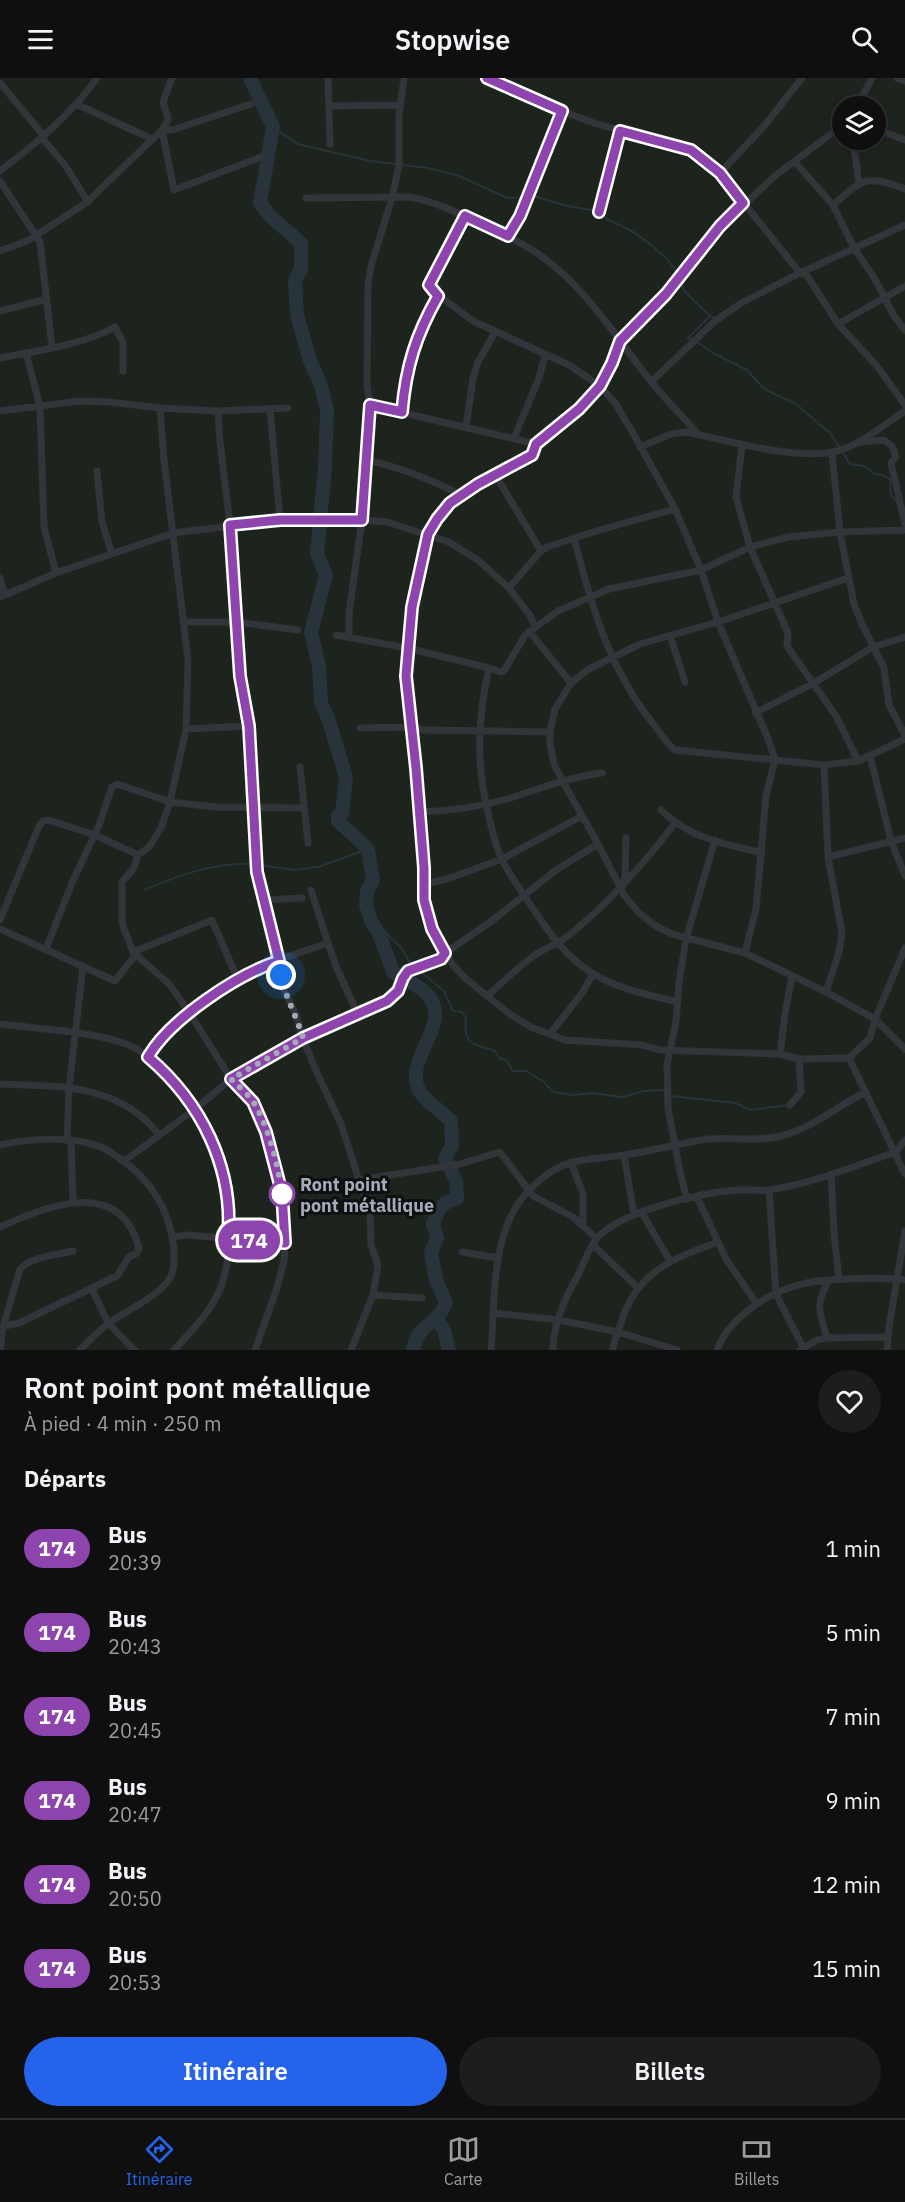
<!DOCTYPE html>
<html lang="fr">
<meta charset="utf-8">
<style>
:root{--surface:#0f0f10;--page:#1d1d1e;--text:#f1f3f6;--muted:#9b9c9f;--line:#2f2f30;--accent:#2563eb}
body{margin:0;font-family:"IBM Plex Sans",sans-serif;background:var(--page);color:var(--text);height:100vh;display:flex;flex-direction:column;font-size:22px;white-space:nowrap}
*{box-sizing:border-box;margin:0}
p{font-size:20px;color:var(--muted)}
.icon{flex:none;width:33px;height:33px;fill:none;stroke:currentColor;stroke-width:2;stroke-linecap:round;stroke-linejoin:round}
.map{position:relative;height:1272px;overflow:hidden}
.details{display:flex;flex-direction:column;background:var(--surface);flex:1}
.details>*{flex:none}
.badge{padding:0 12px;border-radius:20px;font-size:21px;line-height:39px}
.fabs{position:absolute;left:832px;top:18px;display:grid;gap:12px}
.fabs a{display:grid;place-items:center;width:54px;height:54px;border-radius:50%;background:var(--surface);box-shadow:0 3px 9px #0003,0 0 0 2px var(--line);font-size:30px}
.you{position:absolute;width:30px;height:30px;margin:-15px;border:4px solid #fff;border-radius:50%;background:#1a73e8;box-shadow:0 0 0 9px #1a73e833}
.map>.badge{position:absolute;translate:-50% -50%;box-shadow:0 0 0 3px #fff}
h2{padding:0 24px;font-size:22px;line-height:54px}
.round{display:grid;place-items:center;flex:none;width:63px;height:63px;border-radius:32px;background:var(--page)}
.head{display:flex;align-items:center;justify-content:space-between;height:102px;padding:0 24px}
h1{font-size:28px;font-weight:600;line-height:45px}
.primary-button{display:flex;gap:12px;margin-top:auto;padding:12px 24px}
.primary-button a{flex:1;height:69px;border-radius:36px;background:var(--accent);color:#fff;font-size:24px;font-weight:600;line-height:69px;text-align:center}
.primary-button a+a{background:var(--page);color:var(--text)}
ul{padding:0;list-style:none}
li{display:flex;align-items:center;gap:18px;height:84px;padding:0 24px}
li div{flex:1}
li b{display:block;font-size:22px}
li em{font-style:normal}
li .badge{min-width:66px;font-weight:700;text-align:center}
header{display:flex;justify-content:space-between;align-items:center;height:78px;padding:0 24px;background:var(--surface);font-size:27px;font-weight:600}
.tabs{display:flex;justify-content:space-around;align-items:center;height:84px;border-top:2px solid var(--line);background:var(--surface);font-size:16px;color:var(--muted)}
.tabs a{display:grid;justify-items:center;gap:3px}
.tabs .selected{color:var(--accent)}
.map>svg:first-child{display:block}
.green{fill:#1c241d;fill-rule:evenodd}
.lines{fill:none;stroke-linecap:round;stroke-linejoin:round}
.stream{stroke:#29333b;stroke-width:2}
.river{stroke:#29333b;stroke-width:14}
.minor{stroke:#34353b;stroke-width:7}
.line-casing{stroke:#fff;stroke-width:14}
.line{stroke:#8e44ad;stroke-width:9}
.walk{stroke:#a4aab7;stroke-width:6;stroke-dasharray:0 10.8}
.stop-dot{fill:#fff;stroke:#8e44ad;stroke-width:3}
.labels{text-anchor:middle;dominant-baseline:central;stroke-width:6;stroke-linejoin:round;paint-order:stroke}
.stop-label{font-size:18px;font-weight:bold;fill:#a4aab7;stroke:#0f0f11;text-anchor:start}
</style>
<header><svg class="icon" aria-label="menu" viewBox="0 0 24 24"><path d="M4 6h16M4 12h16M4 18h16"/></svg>Stopwise<svg class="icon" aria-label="search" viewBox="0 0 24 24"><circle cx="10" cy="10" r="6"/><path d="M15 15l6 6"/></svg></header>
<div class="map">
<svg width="905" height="1272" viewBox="0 0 905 1272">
<rect width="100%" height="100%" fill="#141416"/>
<path class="green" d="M0,0H905V1272H0ZM843,28H876V62H843Z"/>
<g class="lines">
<path class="stream" d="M273,49C280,57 290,58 297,66L371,83L427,90L457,97L507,120L537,119L567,128L597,133
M601,136C609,144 616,145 626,150C641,158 670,180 678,196
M681,201L684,213L710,238L715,240
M692,262L688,260L710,238
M697,264L713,275L747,292L764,311L796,326L831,356L850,386L864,388L875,396L882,397L890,401L891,417L897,424
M260,787L294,792L318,789L368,771
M144,812C180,797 215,784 254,786
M369,837L374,840L379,848L403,872L410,885L444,913L453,933L462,934L466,940C463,968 473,965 495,973L499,980L507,983L513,993H526L544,1004L553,1014L573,1017L592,1015L622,1019L644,1013L663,1012
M671,1018L735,1025L750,1032L790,1027"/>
<path class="river" d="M250,0L273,49L260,125L271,139L301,165V192L295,202L297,237L310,283L321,307L327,333L325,389L317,476L326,497L311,554L319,588L321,625L328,640L346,699L342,735L338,738V743L368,771L373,802L367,813L366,826L371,843L380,858L393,894C406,902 426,910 433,925C445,951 406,982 418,1010C422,1021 443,1034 451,1043L452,1068L445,1080L456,1103L457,1120L445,1125L439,1132L433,1146L437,1160L431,1174L436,1202L446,1225C437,1248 416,1246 413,1272
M436,1240L444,1252L449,1272"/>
<path class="minor" d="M328,0L330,66
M487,0L562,33L594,45L691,72L720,95L800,195L806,196L838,246L877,288L905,327
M897,0L905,3
M0,5L44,58
M76,26L152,61
M329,28L400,27
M857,28L872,0
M843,47L776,97L721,148L666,216L620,263L612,285L600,308L578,331L536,366L532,377L478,406L450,425L437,441L428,456L423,478L410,544L406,598L416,690L425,831L440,868L453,887L466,901L511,937L531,949L565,962L642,967L660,972L780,976L799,981L849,980L870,960L875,941L905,870
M876,51L905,62
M162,52L174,112L261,79
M162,52H172L251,26
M42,60L65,87L88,124
M853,62L859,105
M794,83L833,127L854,170L875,201L894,238L905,252
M0,93C35,66 71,37 97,0
M720,95L765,47L802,0
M0,103L40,164L52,269
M306,120L410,119C433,123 454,133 475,143C499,154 522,164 544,180C586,211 617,260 649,301C664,320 682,338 698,356
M833,127C863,101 865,96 905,111
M599,134L620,53
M465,138L429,207L438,217L473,243L569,287L600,308L615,325L633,355L675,431L701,492L718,544L767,658L775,681L766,718L756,831L745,875
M508,158L520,137L562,33
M0,173L27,163L86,125L162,52C173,37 166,39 163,24L172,0
M0,233L47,221
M838,246L905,208
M26,275L40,328L44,449L56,495
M0,280C36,273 83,267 115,249L123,264V293
M651,304L715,243L743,224L800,195L905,147
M370,327L536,366
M160,330L164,382L188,582L186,651L170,724L161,750L149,769L138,777L134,790L122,804V845L133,874L169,906L189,934L231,1001L253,1024L266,1054L282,1115L285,1165L284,1183L277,1210L255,1272
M270,331L280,442
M0,333L80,323L109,324L160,330L218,333L288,330
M218,333L220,364L230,447L240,598L249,648L258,800L269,835L284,912L296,937L303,961L318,997L341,1046L370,1136L371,1167L378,1187L373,1217L351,1272
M402,334C406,288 416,258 438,217
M466,349L473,300L478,284L495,254
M514,360L539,300L545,277
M861,364L884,362L892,368L896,379L891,385L905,446
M742,367L736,419L750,469L788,555L787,568L836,638L858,683
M640,369L671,356L686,354C728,362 806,387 846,370C867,362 886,345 905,333
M832,375L840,454L854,526L862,546L884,590L889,627L905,657
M366,382C400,389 430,401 461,417
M97,393L102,444L112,476
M496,398L541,473
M574,460C591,527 610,594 655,648C661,656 667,666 675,672L824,687L858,683L905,661
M0,500L5,517
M848,500L718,544L640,566L587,592L571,605L555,631L550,654V666L554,686L562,702L598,766L624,817L639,835L657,849L672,856L745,875L826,914L875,941L905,971
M509,510L541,473L547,469L593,454L675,431
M0,519L56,495L173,455L280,442H362L387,444L449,464L479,483L509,510L531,539L535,549
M183,544H236L298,552
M529,553L571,605
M336,557L407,570L489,590C477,643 476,687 489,739C492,753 496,769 502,782C511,799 523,816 534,832C550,856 567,880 592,895C617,911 649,917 678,924
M670,557L685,604
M349,558V535L362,442L370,327L367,307L368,206L371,188L392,120L399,87V37L404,0
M489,590L501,594L504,593L525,557L558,533L609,511L701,492L750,469L788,459L840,454L905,452
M755,635L814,605L873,569L905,559
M360,650L413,649L423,652L550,654
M186,651L249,648
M870,678L891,763L905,798
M824,687L828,779L842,855L839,874L826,914
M300,689L308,765
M661,732C691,761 723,765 762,775
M419,734C449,733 479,729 507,721C539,711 569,699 602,695
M828,779L905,760
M425,806L450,800L502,781L582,738
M623,808L625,797L626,760
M311,812L328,865
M265,822L302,820
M0,842L39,748L43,743L48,742L95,757L138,777
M0,851L115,903L136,876
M46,871L72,805L99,747L112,709L117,706L170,724L216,729L304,730
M133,874L212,842L238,902
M487,918C503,904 519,888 536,876C547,869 558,866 568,858C609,825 643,787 675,745
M0,946C37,951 92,953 126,966C174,985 214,1053 225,1102C233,1134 232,1174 222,1206C213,1232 192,1252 174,1272
M550,956L582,915L593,896
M780,976L785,936L792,898
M148,979C171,939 226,906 267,887C287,878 308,872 328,865L337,891L358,936
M849,980L905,1096
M0,1006C58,1008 121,1006 159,1057
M790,1027L801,1014L799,981
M67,1063L69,1010L83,888
M71,1063L73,1124
M0,1067C26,1061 69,1058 95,1067C104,1069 112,1075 119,1080C151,1101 170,1133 174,1171C174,1180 175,1189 171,1198C162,1217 127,1232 110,1244C99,1252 89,1263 80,1272
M624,1077L634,1137
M124,1083L194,1032L231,1001L303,961L394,919L408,893L440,881L445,875L493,842L556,792L598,766
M571,1084L583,1116V1146
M831,1096L834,1155L839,1202
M359,1102L460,1086L500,1074L533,1118L573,1139L596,1160
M769,1112L776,1216L803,1269
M697,1119L726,1181L757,1226
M687,1121L680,1094L668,1030L667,986L676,944L679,904L686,861L715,762
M642,1135L670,1183
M0,1149C47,1128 120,1098 139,1170L137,1175L129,1179L117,1198L19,1245L0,1249
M173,1159L187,1157L285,1165
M593,1167L637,1209
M462,1174L498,1180
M92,1211L108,1245L134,1272
M373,1217L422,1220
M494,1235L559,1242L618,1254L677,1272
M827,1260C820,1234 814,1227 829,1203
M0,1272L3,1249L20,1191C32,1178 57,1177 73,1173
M491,1272C496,1215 489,1142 539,1103C548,1095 558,1088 570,1085C587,1080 606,1080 624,1077C652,1073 680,1065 709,1061C733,1059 758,1064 781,1058C813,1050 837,1028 866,1014
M553,1272C553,1247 565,1220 577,1199C583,1188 590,1166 599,1158C626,1132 699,1115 736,1112C747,1111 758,1113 768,1112C812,1106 854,1088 896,1074L905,1062
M613,1272C613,1263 618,1254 621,1245C636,1194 672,1181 718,1164
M717,1272C729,1240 766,1216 798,1207C821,1200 881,1199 905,1202
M800,1272L817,1262L827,1260L888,1259
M887,1272L889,1249L905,1153"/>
</g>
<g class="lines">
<g class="line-casing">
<path id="line" d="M487,0L562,33L520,138L508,158L465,138L429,207L438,218C416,257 406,288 402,334L370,327L362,442H280L230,447L240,598L249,648L257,794L279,883C238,896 170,941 148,979C201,1024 234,1089 228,1160L285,1165L282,1115L266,1054L253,1024L231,1001L303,960L387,923L398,913L403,900L408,893L441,881L445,875L432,851L424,822V790L416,690L406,598L412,529L428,456L437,441L450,425L478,406L532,377L536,366L579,331L600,308L612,285L620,263L666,216L720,148L743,125L720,95L691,72L620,53L599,134"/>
</g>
<use href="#line" class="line"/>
<path class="walk" d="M281,897C285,919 297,939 303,960L231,1001C238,1008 248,1016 254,1025C268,1047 279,1090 282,1116"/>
</g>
<circle class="stop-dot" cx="282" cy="1116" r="12"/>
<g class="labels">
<g class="stop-label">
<text x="300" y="1106">Ront point<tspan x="300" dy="21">pont métallique</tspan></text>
</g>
</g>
</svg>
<div class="fabs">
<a><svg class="icon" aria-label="layers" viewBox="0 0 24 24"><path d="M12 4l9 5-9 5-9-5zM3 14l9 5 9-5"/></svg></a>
</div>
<div class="you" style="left:281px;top:897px"></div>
<b class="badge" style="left:249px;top:1162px;background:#8e44ad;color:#fff">174</b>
</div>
<section class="details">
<div class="head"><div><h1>Ront point pont métallique</h1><p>À pied · 4 min · 250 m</p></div><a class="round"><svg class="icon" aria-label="heart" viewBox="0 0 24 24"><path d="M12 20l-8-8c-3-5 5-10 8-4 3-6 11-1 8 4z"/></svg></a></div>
<h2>Départs</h2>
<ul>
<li><span class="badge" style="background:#8e44ad;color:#fff">174</span><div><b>Bus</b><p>20:39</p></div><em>1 min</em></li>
<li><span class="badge" style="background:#8e44ad;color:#fff">174</span><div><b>Bus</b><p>20:43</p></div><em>5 min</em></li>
<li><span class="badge" style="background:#8e44ad;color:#fff">174</span><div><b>Bus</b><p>20:45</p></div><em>7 min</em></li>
<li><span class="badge" style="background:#8e44ad;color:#fff">174</span><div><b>Bus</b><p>20:47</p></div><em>9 min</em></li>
<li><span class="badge" style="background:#8e44ad;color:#fff">174</span><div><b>Bus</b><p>20:50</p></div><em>12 min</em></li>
<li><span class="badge" style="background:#8e44ad;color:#fff">174</span><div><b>Bus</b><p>20:53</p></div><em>15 min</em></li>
</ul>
<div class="primary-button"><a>Itinéraire</a><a>Billets</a></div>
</section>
<nav class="tabs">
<a class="selected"><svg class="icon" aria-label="directions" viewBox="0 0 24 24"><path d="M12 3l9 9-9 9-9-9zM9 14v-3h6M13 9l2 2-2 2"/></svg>Itinéraire</a>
<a><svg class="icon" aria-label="map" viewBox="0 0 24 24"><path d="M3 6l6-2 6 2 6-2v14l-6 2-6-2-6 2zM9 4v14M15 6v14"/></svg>Carte</a>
<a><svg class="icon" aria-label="tickets" viewBox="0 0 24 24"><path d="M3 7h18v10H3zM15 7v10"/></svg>Billets</a>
</nav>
